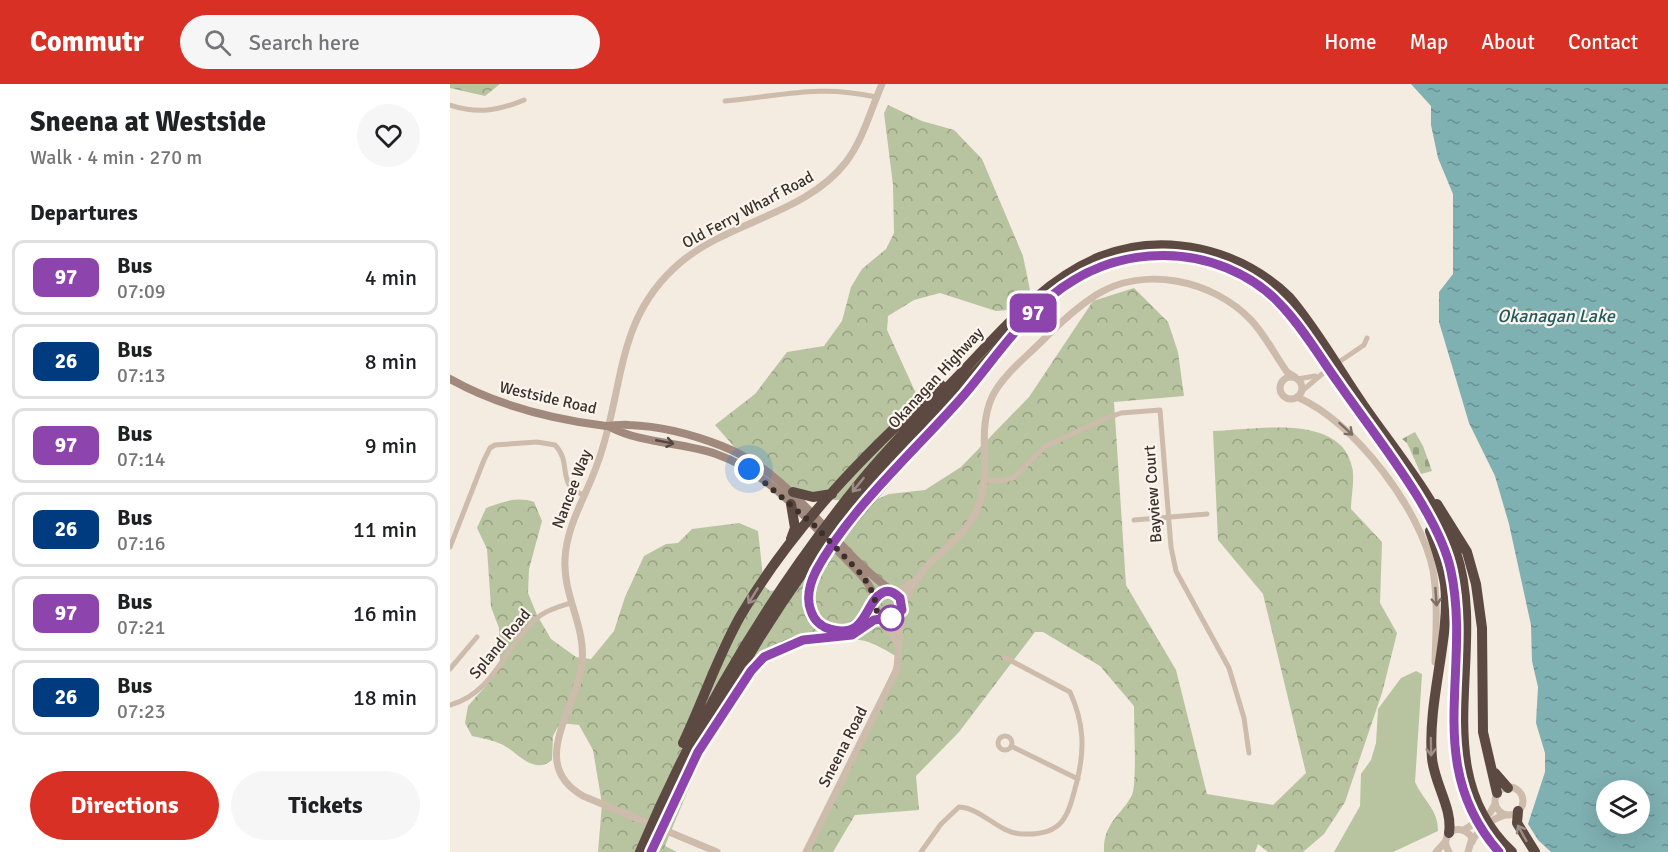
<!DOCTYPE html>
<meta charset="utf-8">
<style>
:root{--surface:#fff;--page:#f6f6f6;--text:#202124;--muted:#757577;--line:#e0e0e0;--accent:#d93025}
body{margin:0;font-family:Signika,sans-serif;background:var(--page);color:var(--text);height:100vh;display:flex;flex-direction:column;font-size:22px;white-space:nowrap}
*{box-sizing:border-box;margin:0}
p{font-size:20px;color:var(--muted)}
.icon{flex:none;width:33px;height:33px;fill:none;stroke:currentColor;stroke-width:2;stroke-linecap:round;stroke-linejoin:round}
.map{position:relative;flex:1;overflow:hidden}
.sheet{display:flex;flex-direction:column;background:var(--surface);width:450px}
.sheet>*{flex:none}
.badge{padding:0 12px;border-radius:9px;font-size:21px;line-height:39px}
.fabs{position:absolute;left:1146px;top:696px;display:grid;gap:12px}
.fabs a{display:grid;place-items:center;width:54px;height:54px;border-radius:50%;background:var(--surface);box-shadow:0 6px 24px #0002;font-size:30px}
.you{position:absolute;width:30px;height:30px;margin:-15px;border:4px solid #fff;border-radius:50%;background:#1a73e8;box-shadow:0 0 0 9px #1a73e833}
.map>.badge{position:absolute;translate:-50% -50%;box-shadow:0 0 0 3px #fff}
h2{padding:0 30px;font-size:22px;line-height:54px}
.round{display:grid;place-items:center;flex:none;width:63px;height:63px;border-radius:32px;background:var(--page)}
.headline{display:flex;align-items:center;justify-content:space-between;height:102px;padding:0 30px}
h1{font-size:28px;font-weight:800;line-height:45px}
.cta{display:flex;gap:12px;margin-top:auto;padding:12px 30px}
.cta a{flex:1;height:69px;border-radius:36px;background:var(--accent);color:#fff;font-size:24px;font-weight:800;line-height:69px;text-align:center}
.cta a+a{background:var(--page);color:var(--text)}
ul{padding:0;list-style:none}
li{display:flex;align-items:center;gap:18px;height:75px;margin:0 12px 9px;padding:0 18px;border:3px solid var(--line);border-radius:12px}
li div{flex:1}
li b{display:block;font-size:22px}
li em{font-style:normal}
li .badge{min-width:66px;font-weight:700;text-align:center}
header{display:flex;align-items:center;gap:36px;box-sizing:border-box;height:84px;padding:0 30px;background:var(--accent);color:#fff}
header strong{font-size:28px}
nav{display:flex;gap:33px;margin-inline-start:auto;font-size:21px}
.search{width:420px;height:54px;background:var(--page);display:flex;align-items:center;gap:15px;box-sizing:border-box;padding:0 21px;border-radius:33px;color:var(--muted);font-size:22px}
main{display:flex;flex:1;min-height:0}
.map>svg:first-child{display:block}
.green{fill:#b8c4a0}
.forest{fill:url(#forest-crowns)}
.cemetery{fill:url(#cemetery-stones)}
.water{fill:url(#water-ripples);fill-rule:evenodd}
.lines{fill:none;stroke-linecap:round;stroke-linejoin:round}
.minor{stroke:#cdbbac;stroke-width:5}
.tertiary{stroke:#cdbbac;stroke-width:7}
.secondary{stroke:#a18a7d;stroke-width:8}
.motorway{stroke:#5c4a42;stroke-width:10}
.oneway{stroke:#7d6f65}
.oneway2{stroke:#544640}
.oneway3{stroke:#9c8e87}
.line-casing{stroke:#fff;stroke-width:14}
.line{stroke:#8e44ad;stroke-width:9}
.walk{stroke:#3b302b;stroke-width:6;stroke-dasharray:0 10.8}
.stop-dot{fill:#fff;stroke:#8e44ad;stroke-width:3}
.labels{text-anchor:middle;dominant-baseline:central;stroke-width:4.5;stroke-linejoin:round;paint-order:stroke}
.street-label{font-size:16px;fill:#3b302b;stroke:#fbf5ee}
.water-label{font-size:18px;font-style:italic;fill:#1f5a5e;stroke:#fbf5ee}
</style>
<header>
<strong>Commutr</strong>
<div class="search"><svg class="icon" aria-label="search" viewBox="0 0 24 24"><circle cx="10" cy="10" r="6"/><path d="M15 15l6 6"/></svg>Search here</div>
<nav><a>Home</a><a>Map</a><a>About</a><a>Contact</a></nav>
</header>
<main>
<section class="sheet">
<div class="headline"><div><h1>Sneena at Westside</h1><p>Walk · 4 min · 270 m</p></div><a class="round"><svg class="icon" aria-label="heart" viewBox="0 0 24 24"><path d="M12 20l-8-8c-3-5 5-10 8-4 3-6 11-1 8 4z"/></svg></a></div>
<h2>Departures</h2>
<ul>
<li><span class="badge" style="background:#8e44ad;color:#fff">97</span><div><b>Bus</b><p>07:09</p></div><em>4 min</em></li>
<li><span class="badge" style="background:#003b80;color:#fff">26</span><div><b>Bus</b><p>07:13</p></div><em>8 min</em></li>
<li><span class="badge" style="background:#8e44ad;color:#fff">97</span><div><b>Bus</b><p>07:14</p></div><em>9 min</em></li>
<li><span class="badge" style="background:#003b80;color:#fff">26</span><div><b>Bus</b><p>07:16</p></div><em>11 min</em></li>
<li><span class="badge" style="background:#8e44ad;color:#fff">97</span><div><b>Bus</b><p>07:21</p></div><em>16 min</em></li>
<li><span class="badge" style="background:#003b80;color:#fff">26</span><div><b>Bus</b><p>07:23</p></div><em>18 min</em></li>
</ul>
<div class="cta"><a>Directions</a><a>Tickets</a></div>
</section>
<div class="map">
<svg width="1218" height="768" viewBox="0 0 1218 768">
<defs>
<pattern id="forest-crowns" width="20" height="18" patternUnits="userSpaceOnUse" patternTransform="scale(1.5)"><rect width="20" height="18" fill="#b8c4a0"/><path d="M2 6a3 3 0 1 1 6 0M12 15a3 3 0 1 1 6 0" fill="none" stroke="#97a083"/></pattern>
<pattern id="cemetery-stones" width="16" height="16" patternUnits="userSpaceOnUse" patternTransform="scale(1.5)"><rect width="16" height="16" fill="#b8c4a0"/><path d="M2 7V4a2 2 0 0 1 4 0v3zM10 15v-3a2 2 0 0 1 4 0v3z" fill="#97a083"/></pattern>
<pattern id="water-ripples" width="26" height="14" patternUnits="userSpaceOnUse" patternTransform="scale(1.5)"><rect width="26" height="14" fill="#7fb0b2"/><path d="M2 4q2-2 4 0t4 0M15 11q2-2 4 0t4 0" fill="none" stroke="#699091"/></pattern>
</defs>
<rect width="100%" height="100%" fill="#f4ebe1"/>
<path class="green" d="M966,587L972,590L965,698C974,718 988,725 988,747L943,768H884L910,722L911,690L921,676L926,659L928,625L951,594Z"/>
<path class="forest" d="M0,0H50L35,12L0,4Z
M438,21L472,37L504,46L532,75L573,172L582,216L573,225L546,227L490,209L464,216L438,232L437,246L480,340L402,417L354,414L315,398L265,341L305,310L337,268L374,262L392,237L401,203L412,185L436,165L444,149L443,101L434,29Z
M684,204L718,238L728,268L734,312L664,318L676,501L726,586L757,710L823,721L856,689L813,510L768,456L763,347C803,346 891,328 902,383C905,396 901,413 901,425L932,458L930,519L947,549L932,609L895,718L874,750L853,768H818L808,760L805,768H654C653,738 672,731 682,711C687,701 684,638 684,622L650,582L593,548H585L509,648L466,692L469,726L405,731L383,768H360L443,585L446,572C413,553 414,555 377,557C360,558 343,561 328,570C277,603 238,706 215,762L227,768H148L152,720L143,666L129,641L110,639L103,652L102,676C83,692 67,667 51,660C42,656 31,654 22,652L15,639L18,622L41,596L50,576L49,544L41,523L37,465L27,444L36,424C52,418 67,412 84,418L92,437L79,485L78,509L87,531L101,555L126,573L141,575L164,547L175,513L194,472L216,460L228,459L242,445L289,439L308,447L314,502L320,507L328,506L411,422L439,410L475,406L511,383L579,313L643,217Z"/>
<path class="cemetery" d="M965,348L973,362L982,387L971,390L957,359L952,355Z"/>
<path class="water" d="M961,0H1218V768H1101L1088,756L1078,740L1095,688V669L1086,639L1088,603L1082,577L1081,541L1059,440L1045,392L1019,339L989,238V208L1003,190V110L988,74L981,41V22ZM1156,706H1190V740H1156Z"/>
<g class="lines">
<path class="minor" d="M275,17C334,12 366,0 426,13
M0,21C27,30 48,27 74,16
M886,280L914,261L917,254
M848,295L865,292
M852,307L878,285
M536,396L550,397L563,394L596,362L652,336L671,329L710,326L721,463L726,487L779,584L794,634L799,669
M684,436L757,430
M0,463L34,376L40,364L45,361L87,358L105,361C123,379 105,401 134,411
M0,585L27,553
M0,621C46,609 56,557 91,531C100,525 111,522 121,519
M548 659a7 7 0 1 1 14 0a7 7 0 1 1-14 0Z
M561,662L628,695
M471,768L491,740L509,723C532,724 548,749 572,750C614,752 618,732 627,697C635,665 634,639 620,608L554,573"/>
<path class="tertiary" d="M830 304a11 11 0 1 1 22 0a11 11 0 1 1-22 0Z
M847,313C904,337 971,426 983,486C988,517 986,547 985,578
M446,509L463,498
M453,520C460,507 467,493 477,482C494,465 516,449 526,428C544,390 525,351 542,313C553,290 580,270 597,252C611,238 629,222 646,211C694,181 763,196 801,236C815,251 825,271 837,288L845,293
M436,534L447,560
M1045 717a14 14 0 1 1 28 0a14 14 0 1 1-28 0Z
M1014,746L1040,729L1045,720
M1022,758C1027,746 1043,734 1055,731
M267,768L133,712C76,679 128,625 132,578C136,543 113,512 115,476C116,441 137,411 148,378C175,304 164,234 231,178C280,137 356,130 396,78C413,56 421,25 432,0
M356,768L447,585L451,526
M986,768L995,758
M999,768C987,750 1011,736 1022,754L1018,768"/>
<path class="secondary" d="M0,295C48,322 101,335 156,342C164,342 171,340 179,341C209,342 244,351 272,362C346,391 382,465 445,509
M160,343C192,360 232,358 266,370C315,387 352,429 387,466C402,482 419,495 426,516
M425 521a14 14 0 1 1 28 0a14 14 0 1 1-28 0Z"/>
<path class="motorway" d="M343,408L363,413L382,410
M987,420L1017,468L1026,500L1032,544L1033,648L1047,709
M980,447C986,464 992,482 995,500C1001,553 977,617 982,674C984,699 1003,725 999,749
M341,455L345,444L341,420
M426,517C413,538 386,564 365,535C356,524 358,508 362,495C371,473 389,454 404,435C441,389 484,347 522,301
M412,546L424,536L434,534
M267,641C290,604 308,564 355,555C369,553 384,556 398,552
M233,659C253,617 268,571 291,531C342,444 416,368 491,301
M1045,689L1058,704
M1068,727L1067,739L1085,768
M190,768C245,637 318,512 408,401C440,361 478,324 513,287C554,244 594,196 650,173C715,147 790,166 839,213C868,247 889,286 914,322C943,364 990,421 1006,468C1039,567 974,686 1062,768
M200,768C241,667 295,570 358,481C406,411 467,348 527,287C557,256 586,219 623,196C660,174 709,165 751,175C824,193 860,259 900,316C930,359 974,413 993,461C1035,565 964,671 1049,768"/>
</g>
<defs><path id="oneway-shaft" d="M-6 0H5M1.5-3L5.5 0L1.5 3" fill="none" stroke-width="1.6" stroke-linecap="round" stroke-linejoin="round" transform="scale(1.5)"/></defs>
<g class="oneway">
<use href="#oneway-shaft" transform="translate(896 345) rotate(42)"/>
<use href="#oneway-shaft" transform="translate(986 513) rotate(86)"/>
</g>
<use class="oneway2" href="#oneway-shaft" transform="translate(215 358) rotate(11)"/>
<g class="oneway3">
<use href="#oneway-shaft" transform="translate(408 401) rotate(129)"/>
<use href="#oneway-shaft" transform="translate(303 512) rotate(122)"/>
<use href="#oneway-shaft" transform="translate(981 663) rotate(89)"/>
<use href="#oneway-shaft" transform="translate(1072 749) rotate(-119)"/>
</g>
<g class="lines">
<g class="line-casing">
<path id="line" d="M201,768L248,668L301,587L314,573L353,556L402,551L424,536L445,533L452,526L450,514C445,509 439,505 432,509C414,519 417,556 380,545C371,543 364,536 361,527C356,514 360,499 366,487C400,424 467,365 514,311C548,271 578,223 624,196C670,168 728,164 777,184C796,192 815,204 829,219C851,241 869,272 887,297C922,348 989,429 1001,487C1022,587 972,680 1049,768"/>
</g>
<use href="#line" class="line"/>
<path class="walk" d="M299,385L366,443L413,492L424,511L427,528L434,534H441"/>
</g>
<circle class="stop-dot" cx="441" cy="534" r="12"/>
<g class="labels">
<g class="street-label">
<text transform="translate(298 126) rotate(-28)">Old Ferry Wharf Road</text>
<text transform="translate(486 294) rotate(-47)">Okanagan Highway</text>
<text transform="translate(98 314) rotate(13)">Westside Road</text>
<text transform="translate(122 405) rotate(-69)">Nancee Way</text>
<text transform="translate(703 410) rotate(-94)">Bayview Court</text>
<text transform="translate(50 560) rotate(-50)">Spland Road</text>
<text transform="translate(393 663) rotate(-63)">Sneena Road</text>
</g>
<g class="water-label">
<text x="1106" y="232">Okanagan Lake</text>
</g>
</g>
</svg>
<div class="fabs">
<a><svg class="icon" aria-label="layers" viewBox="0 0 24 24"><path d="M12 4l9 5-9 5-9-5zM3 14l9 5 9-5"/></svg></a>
</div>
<div class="you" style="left:299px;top:385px"></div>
<b class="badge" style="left:583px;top:229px;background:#8e44ad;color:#fff">97</b>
</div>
</main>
